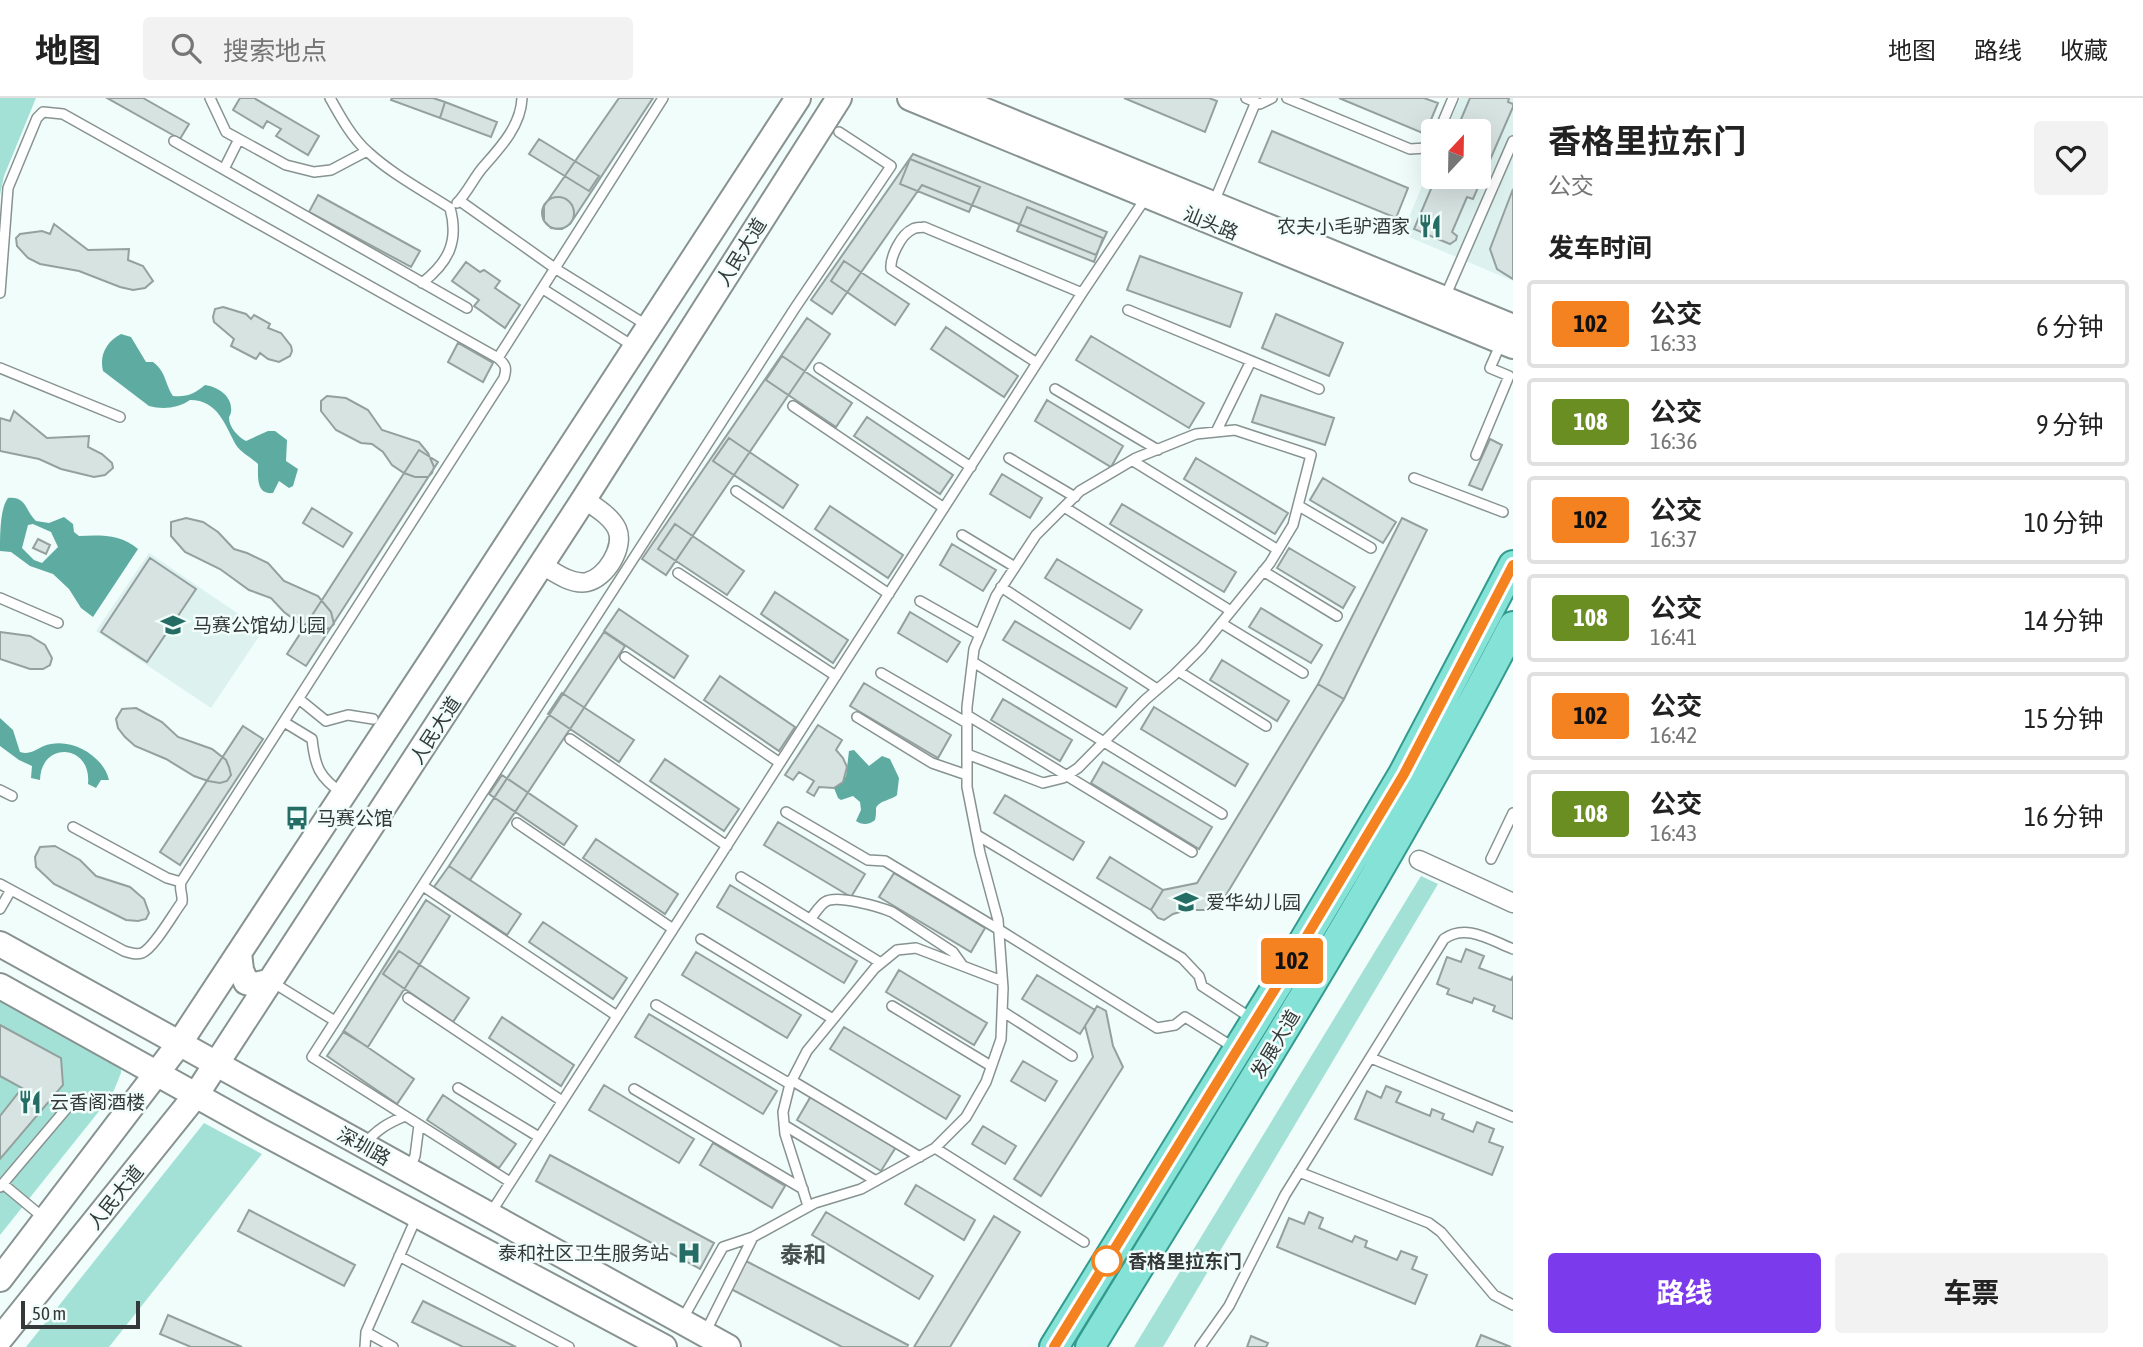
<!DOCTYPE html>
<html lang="zh">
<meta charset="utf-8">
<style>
:root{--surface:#fff;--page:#f2f2f2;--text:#222;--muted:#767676;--line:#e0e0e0;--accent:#7c3aed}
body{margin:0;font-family:"Asap Condensed","Noto Sans SC",sans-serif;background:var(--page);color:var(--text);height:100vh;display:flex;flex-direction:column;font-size:26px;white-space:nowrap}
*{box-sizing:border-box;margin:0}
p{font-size:23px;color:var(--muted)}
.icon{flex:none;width:38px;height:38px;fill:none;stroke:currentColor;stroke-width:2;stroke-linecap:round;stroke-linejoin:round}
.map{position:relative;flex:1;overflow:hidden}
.details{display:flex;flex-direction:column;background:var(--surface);width:630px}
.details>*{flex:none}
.badge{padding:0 14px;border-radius:5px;font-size:24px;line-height:46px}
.needle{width:46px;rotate:22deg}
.controls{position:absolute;left:1421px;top:21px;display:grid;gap:14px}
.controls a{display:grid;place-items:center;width:70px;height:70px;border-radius:7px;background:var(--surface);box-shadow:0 7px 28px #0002;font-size:35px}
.scale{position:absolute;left:21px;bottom:18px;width:119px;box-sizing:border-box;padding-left:7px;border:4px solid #343838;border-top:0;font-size:19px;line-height:24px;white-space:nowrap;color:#343838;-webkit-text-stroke:5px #f0fdfa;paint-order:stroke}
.map>.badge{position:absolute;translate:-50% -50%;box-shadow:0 0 0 4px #fff}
h2{padding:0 35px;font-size:26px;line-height:63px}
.round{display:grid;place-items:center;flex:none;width:74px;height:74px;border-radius:7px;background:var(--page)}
.summary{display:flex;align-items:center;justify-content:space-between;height:119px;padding:0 35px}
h1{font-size:33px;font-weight:700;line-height:52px}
.action{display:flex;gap:14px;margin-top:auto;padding:14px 35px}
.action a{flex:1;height:80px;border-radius:7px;background:var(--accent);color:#fff;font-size:28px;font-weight:700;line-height:80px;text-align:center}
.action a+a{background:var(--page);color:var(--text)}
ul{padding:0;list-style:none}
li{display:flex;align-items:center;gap:21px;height:88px;margin:0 14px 10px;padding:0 21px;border:4px solid var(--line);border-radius:7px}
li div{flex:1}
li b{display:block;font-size:26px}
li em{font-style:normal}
li .badge{min-width:77px;font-weight:700;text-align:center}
header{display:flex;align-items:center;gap:42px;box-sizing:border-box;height:98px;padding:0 35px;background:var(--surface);border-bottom:2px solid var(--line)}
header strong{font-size:33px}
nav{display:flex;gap:38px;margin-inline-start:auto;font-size:24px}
.search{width:490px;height:63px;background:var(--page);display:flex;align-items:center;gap:18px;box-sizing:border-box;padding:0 24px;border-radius:7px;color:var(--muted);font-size:26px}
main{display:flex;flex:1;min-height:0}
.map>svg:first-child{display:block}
.built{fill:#ddf2ee}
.green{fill:#a3e1d7}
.water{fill:#5eaca1;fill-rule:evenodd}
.building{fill:#d7e3e1;stroke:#94a09e;stroke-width:2}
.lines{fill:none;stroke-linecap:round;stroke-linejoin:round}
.lane-casing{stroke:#889391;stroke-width:12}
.street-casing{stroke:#889391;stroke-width:21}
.secondary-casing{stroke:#889391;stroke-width:28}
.primary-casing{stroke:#339a8e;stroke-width:32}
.lane{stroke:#fff;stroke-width:9}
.street{stroke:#fff;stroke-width:18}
.secondary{stroke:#fff;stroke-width:24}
.primary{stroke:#85e2d7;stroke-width:28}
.line-casing{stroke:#fff;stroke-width:16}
.line{stroke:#f58220;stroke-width:10}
.stop-dot{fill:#fff;stroke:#f58220;stroke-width:3.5}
.labels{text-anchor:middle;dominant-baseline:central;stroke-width:5;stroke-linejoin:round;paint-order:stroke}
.street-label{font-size:19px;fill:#343838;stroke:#f0fdfa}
.poi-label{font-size:19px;fill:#343838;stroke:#f0fdfa;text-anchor:start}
.stop-label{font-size:19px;font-weight:bold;fill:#343838;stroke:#f0fdfa;text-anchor:start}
.quarter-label{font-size:23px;font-weight:bold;fill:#46504f;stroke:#f0fdfa}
</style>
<header>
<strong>地图</strong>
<div class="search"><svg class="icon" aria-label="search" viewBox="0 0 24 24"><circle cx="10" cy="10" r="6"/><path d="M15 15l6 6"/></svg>搜索地点</div>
<nav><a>地图</a><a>路线</a><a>收藏</a></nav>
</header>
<main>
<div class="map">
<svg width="1513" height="1249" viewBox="0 0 1513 1249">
<rect width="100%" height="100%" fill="#f0fdfa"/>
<path class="built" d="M1460,0H1513V183L1402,136L1433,62V79H1479V33H1446Z
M149,455L240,517L237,522L260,537L211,610L96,533Z"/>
<path class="green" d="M0,0H36L4,78L0,97Z
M1421,778L1438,786L1163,1249H1134Z
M0,890L122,957L121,975L112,997L0,1137Z
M204,1025L262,1056L109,1249H26Z"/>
<path class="water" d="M121,236L131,239L146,264H153C167,275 164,284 173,298C188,299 194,296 205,287C219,289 233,299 231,314C231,316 229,318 229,320C229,329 238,339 246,343L268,333H275L287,342L286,363L298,371L293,388L289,390L279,383L273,395C256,397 258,379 258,366C252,360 240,354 236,347C225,327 218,302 190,302C179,310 163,312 149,308L103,273C99,257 107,243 121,236Z
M8,400C27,398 25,413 36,423L49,425L64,419L73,426L74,434L79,438C100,437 121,436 138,451L93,519L81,510L69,491L53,476L30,468L11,454L0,453C0,437 0,410 8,400ZM33,426L51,434L58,449L42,465L34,462L22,450L28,427Z
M0,620L13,632L20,654C33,658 38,648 51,646C74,641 104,659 109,682H101L96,690L88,686C92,646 41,642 40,682L31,680L32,668L19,662L0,648Z
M854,652L869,668L882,658L890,661L899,680L897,697C892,702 877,703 876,711C876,715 876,718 875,722C869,727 862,727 856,723L861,712L860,704L853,698L841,702L838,700L834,690L846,678L849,653Z"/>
<path class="building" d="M107,0H143L189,26L180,41Z
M240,0H254L319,38L308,57L276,38L281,31L267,23L263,30L233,12Z
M392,0H433L445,4L440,20L391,2Z
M619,0H653L570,126L562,131L551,130L544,123V108Z
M1124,0H1209L1217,3L1205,34Z
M1339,0H1424L1438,5L1425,36Z
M1470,0H1509L1508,4L1513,6V9L1473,101L1467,99L1452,134L1457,138L1456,142L1450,146L1414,131L1436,79H1479V33H1456Z
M445,4L497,24L491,39L440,20Z
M1272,33L1408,90L1396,120L1259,64Z
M539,41L599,78L589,93L529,56Z
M913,56L1107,134L1096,157L922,87L832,216L811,202Z
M910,61L980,89L969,114L900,86Z
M1513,91V181L1497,171L1490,151Z
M318,97L420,153L411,169L309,114Z
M542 115a16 16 0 1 1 32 0a16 16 0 1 1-32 0Z
M1027,109L1103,140L1094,164L1017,133Z
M54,126L88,152L129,151L128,162L143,168L153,183L145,190L133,192L120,189L79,173L40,166L28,160L17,148L16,140L20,136L42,133L50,136Z
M1140,158L1242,195L1230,229L1127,192Z
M844,163L909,206L895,227L831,183Z
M466,164L480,174L484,172L500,183L495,190L520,207L505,230L474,208L479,202L452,183Z
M223,209L246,216L251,221L254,217L270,226L268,230L281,235L291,248L292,253L290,258L279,264L268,261L260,255L256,261L231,248L234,241L214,224L213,219L215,211Z
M1276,216L1343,245L1329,278L1262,250Z
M807,220L830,236L666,477L642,461Z
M946,229L1018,278L1004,299L931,251Z
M1091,238L1204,305L1189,330L1076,262Z
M458,245L493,265L483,284L448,264Z
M782,258L852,305L836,329L766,282Z
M1261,297L1334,320L1325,347L1252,324Z
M327,298L346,300L368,312L382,332L419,344L428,355L434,369L432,375L428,379H415L404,375L392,367L383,354L372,346L361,345L336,332L321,313V303Z
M1047,302L1123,348L1111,369L1035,323Z
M14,313L47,340L89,338L88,349L102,356L112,365L113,370L105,377L94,379L61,371L39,361L0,353V320L10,323Z
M867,319L953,377L940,396L854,338Z
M729,340L798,387L783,410L713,363Z
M1490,341L1502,347L1482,392L1469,387Z
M419,352L438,364L306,568L287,556Z
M1196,360L1288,415L1275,436L1184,381Z
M1002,376L1042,400L1030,420L990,396Z
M1323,380L1396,424L1383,445L1310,402Z
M1122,406L1236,474L1224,494L1110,426Z
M830,408L903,457L888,480L815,431Z
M312,410L352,435L343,449L303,425Z
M186,420L203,424L218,434L234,451L247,455L268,465L284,483L318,498L331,514L334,526L330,530L322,532L299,525L284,514L271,500L249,492L220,471L185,454L171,438V424Z
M1402,420L1427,432L1344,601L1318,586Z
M675,426L744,473L727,497L658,451Z
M38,441L50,447L46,456L33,450Z
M952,446L996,472L983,493L940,467Z
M1289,450L1355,489L1343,510L1277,470Z
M150,460L196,491L147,564L101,534Z
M1057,461L1142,512L1130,531L1045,480Z
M775,494L848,542L833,565L761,516Z
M1261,510L1322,547L1311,565L1249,529Z
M619,511L688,558L674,580L604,533Z
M910,514L960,544L947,564L898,535Z
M1015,523L1127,590L1116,609L1003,542Z
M0,534L30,538L45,547L52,560L50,567L43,571H30L0,561Z
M604,534L625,548L470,782L449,768Z
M1222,562L1289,603L1277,623L1210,582Z
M720,578L795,629L779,653L704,602Z
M864,585L951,637L938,660L850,608Z
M1318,586L1344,601L1217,812H1187L1173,816L1164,822L1158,820L1151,812L1163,792L1197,785Z
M562,595L634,642L619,664L548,616Z
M1003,601L1072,642L1060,663L991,622Z
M1154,609L1248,666L1235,688L1141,631Z
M136,610L162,624L178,639L212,651L226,662L229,669L231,677L227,683L220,685L208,683L194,678L166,661L135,648L125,639L118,630L116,621L122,611Z
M818,627L842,642L836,652L843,660L847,669L843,684L834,690L819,689L814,698L807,694L814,683L799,674L793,682L785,677Z
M243,628L263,641L180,767L160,754Z
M665,661L739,711L724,733L650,683Z
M1103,664L1212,729L1199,751L1091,685Z
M502,677L577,728L564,747L489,696Z
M1005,697L1084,744L1073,762L994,715Z
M778,724L865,776L851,799L764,747Z
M596,741L678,796L665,816L583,760Z
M55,748L80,762L96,778L130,789L144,801L149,815L146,821L138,823L126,822L54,786L36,769L35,759L40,749Z
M1110,759L1163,792L1151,812L1097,780Z
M449,768L521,816L507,837L434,789Z
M894,775L985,830L971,854L879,799Z
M730,787L857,863L844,885L717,809Z
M426,802L450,818L368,949L343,934Z
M543,824L627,880L613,901L529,844Z
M1466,851L1484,858L1479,870L1511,882L1513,878V921L1493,913L1495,908L1474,900L1472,905L1447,896L1449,891L1437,886L1447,859L1461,864Z
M399,853L469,900L453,924L383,876Z
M696,854L801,917L787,940L682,877Z
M899,872L987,925L974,947L886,894Z
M1037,877L1095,912L1080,936L1022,901Z
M1097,908L1106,913L1113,948L1123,969L1041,1098L1014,1081L1093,959L1085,928Z
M649,916L777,993L763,1016L635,939Z
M502,919L574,967L561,988L489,940Z
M0,927L61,960L63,987L0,1061V1018L22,990L0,978Z
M844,929L960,998L946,1021L830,951Z
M344,933L414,981L397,1006L327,958Z
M1023,963L1057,983L1045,1003L1011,983Z
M604,987L694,1041L679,1065L589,1012Z
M1386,988L1401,994L1396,1004L1430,1018L1432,1011L1444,1016L1442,1021L1473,1034L1477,1024L1494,1031L1489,1044L1503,1049L1492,1077L1355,1021L1367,993L1381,1000Z
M443,997L516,1046L499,1070L427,1022Z
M811,998L896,1049L881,1073L797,1022Z
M983,1028L1016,1048L1005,1066L972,1046Z
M713,1045L785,1088L772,1110L700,1067Z
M550,1057L714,1145L700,1171L536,1083Z
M916,1087L975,1122L964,1142L905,1106Z
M249,1112L355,1167L344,1188L238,1133Z
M826,1114L933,1178L919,1201L812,1137Z
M1309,1114L1323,1120L1319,1130L1352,1144L1355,1138L1367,1143L1365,1149L1397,1162L1401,1153L1417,1159L1412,1171L1427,1177L1415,1206L1277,1149L1289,1120L1304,1126Z
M994,1118L1020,1134L950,1249H914Z
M746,1163L908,1247L907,1249H842L731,1191Z
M423,1203L516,1249H463L412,1224Z
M168,1217L242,1249H191L160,1236Z
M1481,1237L1511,1249H1476Z
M1251,1238L1268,1245L1266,1249H1247Z"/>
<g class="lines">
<g class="lane-casing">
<path id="lane" d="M210,0L226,34L286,67L314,74L331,72L367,53
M330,0C340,18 352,40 368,54C392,76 422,92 450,110C459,143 449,164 422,185
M1246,0L1260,6L1272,0
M1287,0L1410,51L1426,50L1433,44
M1439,33L1453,0
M174,43L467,210
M224,71L239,41
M460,103L556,171L648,228
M1214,104L1255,6
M457,105C468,94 474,79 484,68C501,49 521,27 522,0
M543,191L633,248
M0,195L8,90L37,20L43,14L63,16L498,260C506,267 507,270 504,280L181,784C179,792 183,796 182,804C173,816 154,850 142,855C136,857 130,855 124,853L0,786
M1445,199L1513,43
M1128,212L1319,291
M498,260L663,0
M1037,265L891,171C890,159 901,136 913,131C916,129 921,130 924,129L1082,195
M0,270L120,319
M819,270L971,369
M1055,291L1158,352
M793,308L944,410
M1216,334L1251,263
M1476,357L1509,278L1490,270L1501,245
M1009,360L1075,399
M1133,363L1278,452
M1414,380L1503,414
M736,393L889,496
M1299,408L1371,450
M1064,409L1231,513
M962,437L1015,469
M1263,473L1337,518
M678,475L836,578
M1001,489L1157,591
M0,500L58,525
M920,503L980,537
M1221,525L1303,575
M625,559L780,665
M973,564L1222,716
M1178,573L1266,628
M881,575L967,625
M299,601L326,623L348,617L373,621
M967,617L1192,754
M857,619L932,665L967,677
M284,624L312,641C315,669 319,679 343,696
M570,641L727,748
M0,692L12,698
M786,714L868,762L885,763L998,831L1157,930L1175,927L1185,919L1233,949
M517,725L673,831
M73,729L167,780L181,784
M977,737L1182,860L1199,878L1202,888L1251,920
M1491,761L1513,715
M741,779L881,865
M423,788L617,918
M0,811L11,792
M810,821C815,816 819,808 825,804C836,796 880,809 892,814L953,854L963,868
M701,841L833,921
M272,884L335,923
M408,900L562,1003
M656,907L790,986
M892,908L991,968
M1002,913L1072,958
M1371,960L1513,1019
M791,982L920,1059
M458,990L539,1039
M634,991L803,1091
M784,1027L876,1083
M364,1047C376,1032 388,1025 405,1018
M935,1050L1084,1144
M409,1071L415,1058L419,1027
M1299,1074L1429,1125L1441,1134L1494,1197L1513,1207
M510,1084L312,959L795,210L891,68L839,34
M3,1086L45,1121
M0,1089L72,1004
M808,1108L785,1036L783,1014L790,986L807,953L875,870L897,852L916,850L1002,883
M490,1116L1082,195L1147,98
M399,1158L569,1249
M682,1222L723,1149L753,1139L815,1105L861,1091L935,1050L966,1019L986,984L1001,941L1003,890L998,822L980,755L967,689V609L974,551L996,498L1036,437L1080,393L1136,360L1196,336L1235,332L1311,357L1293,427L1270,465L1201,550L1174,577L1145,602L1078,670L1063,680L1043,685L967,656
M366,1234L393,1249
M705,1235L753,1139
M365,1249L366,1234L417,1118
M1200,1249L1229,1208L1285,1097L1444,841C1466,825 1490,842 1513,851"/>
</g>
<g class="street-casing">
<path id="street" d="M541,466C554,474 571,487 587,484C606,480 625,449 617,431C611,418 595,409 584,401
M1419,762L1513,805"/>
</g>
<g class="secondary-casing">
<path id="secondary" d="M910,0L1513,248
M954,0L1513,229
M0,846L728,1249
M239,855L241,872L246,884L256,887L271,883
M0,888L260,1033L664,1249
M0,1181L179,946L437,554L798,0
M0,1241L196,997L584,401L839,0"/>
</g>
<g class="primary-casing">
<path id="primary" d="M1054,1249L1278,886L1403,676L1513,467
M1090,1249C1235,1011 1385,775 1513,528"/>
</g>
<use href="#lane" class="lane"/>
<use href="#street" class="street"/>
<use href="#secondary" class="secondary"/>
<use href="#primary" class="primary"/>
</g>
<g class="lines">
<g class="line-casing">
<path id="line" d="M1054,1249L1278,886L1404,676L1513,467"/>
</g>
<use href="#line" class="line"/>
</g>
<defs>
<g id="restaurant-bare" transform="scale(1.89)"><path d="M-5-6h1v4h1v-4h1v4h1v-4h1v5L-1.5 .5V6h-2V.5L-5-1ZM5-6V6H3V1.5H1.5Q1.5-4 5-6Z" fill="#256d64" stroke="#f0fdfa" stroke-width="2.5" paint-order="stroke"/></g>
<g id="school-bare" transform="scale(1.89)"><path d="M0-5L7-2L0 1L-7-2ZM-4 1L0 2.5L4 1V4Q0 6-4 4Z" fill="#256d64" stroke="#f0fdfa" stroke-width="2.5" paint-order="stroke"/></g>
<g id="bus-bare" transform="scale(1.89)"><path d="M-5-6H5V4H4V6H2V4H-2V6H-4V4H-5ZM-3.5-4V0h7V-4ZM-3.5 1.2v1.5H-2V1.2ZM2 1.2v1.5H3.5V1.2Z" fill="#256d64" stroke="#f0fdfa" stroke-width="2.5" paint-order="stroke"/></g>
<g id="hospital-bare" transform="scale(1.89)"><path d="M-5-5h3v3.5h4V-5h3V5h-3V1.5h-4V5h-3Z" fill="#256d64" stroke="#f0fdfa" stroke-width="2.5" paint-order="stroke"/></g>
</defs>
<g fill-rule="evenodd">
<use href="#restaurant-bare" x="1430" y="128"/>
<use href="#school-bare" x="173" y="527"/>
<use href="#bus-bare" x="297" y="720"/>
<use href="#school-bare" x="1186" y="804"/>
<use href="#restaurant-bare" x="30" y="1004"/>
<use href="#hospital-bare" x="689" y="1155"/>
</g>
<circle class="stop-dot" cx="1107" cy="1163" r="14"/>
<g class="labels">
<g class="street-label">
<text transform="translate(1211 125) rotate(22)">汕头路</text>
<text transform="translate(741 154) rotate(-58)">人民大道</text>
<text transform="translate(435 632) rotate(-57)">人民大道</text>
<text transform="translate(1275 946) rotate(-59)">发展大道</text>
<text transform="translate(364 1048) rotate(29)">深圳路</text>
<text transform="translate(115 1099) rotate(-51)">人民大道</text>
</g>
<g class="poi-label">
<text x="1410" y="128" text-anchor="end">农夫小毛驴酒家</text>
<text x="193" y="527">马赛公馆幼儿园</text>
<text x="317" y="720">马赛公馆</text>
<text x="1206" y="804">爱华幼儿园</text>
<text x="50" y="1004">云香阁酒楼</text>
<text x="669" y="1155" text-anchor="end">泰和社区卫生服务站</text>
</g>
<g class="stop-label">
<text x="1128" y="1163">香格里拉东门</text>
</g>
<g class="quarter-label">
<text x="803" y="1157">泰和</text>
</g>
</g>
</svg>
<div class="controls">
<a><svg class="needle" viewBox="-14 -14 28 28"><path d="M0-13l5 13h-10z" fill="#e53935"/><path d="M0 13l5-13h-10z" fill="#767676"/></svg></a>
</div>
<div class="scale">50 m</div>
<b class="badge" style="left:1292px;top:863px;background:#f58220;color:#111">102</b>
</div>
<section class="details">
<div class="summary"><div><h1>香格里拉东门</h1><p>公交</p></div><a class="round"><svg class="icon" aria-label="heart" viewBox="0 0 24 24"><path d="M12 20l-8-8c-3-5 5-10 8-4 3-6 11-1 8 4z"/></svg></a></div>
<h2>发车时间</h2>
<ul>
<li><span class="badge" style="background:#f58220;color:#111">102</span><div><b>公交</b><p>16:33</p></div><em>6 分钟</em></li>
<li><span class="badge" style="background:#6b8e23;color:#fff">108</span><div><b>公交</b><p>16:36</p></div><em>9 分钟</em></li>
<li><span class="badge" style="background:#f58220;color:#111">102</span><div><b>公交</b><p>16:37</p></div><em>10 分钟</em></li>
<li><span class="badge" style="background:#6b8e23;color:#fff">108</span><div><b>公交</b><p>16:41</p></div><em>14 分钟</em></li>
<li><span class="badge" style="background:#f58220;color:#111">102</span><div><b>公交</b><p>16:42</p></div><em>15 分钟</em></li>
<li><span class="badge" style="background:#6b8e23;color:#fff">108</span><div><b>公交</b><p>16:43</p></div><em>16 分钟</em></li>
</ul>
<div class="action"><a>路线</a><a>车票</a></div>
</section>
</main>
